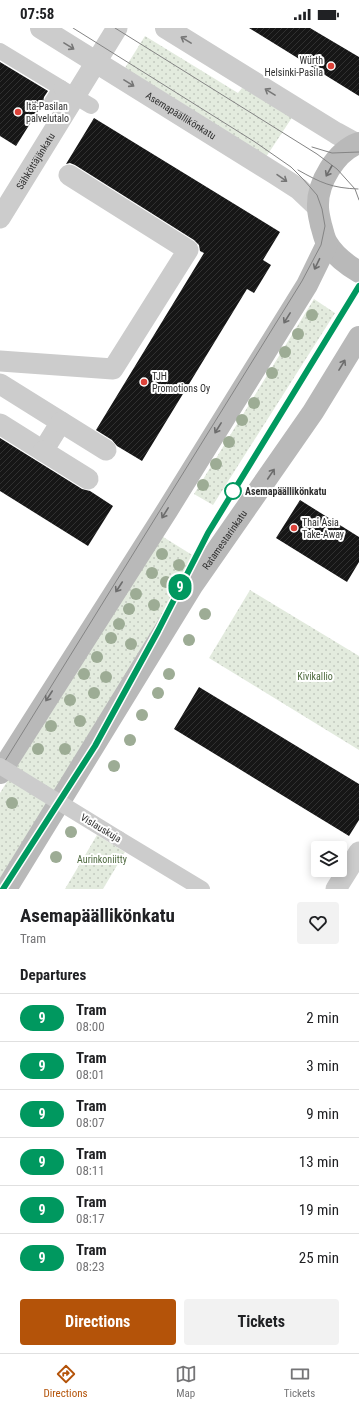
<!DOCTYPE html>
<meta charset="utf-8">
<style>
:root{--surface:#fff;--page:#f2f2f2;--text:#202124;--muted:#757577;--line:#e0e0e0;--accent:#b45309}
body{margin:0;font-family:"Roboto Condensed",sans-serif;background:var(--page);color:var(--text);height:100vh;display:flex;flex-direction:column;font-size:15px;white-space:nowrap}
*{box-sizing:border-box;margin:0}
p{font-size:13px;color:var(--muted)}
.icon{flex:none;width:22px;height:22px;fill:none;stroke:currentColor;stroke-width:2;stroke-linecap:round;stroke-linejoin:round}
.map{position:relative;height:861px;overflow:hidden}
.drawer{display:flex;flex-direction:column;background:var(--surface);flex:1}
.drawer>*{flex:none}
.badge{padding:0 8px;border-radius:13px;font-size:14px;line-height:26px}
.tools{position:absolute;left:311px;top:813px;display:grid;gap:8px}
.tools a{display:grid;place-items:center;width:36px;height:36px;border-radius:4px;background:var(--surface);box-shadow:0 2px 10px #0003;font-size:20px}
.map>.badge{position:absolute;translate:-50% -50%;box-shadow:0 0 0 2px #fff}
h2{padding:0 20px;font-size:15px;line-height:36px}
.round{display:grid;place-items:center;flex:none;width:42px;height:42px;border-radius:4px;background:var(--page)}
.headline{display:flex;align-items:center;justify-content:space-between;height:68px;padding:0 20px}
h1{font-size:19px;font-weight:700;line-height:30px}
.button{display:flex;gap:8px;margin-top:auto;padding:8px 20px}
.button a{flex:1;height:46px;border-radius:4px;background:var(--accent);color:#fff;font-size:16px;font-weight:700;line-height:46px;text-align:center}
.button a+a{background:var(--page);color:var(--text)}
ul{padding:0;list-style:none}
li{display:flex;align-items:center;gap:12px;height:48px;padding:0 20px;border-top:1px solid var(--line)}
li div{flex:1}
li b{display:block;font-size:15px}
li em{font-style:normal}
li .badge{min-width:44px;font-weight:700;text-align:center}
.status{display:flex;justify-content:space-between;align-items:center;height:28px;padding:0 20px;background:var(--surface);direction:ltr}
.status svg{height:11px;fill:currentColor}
.menu{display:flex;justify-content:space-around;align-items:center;height:56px;border-top:1px solid var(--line);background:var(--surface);font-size:11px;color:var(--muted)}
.menu a{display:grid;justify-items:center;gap:2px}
.menu .active{color:var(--accent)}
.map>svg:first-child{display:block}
.grass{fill:url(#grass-dots)}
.building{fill:url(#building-hatch)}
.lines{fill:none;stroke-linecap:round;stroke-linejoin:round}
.pedestrian{stroke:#ccc;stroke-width:16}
.minor{stroke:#ccc;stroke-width:21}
.tertiary{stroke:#ccc;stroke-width:22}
.secondary{stroke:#b9b9b9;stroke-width:22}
.tram{stroke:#848484;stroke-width:1}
.pedestrian-bridge{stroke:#ccc;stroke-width:16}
.tree{fill:#9dac95}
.oneway{stroke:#767676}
.oneway2{stroke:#6d6d6d}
.line-casing{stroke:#fff;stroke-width:9}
.line{stroke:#00985f;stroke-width:6}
.poi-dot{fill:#dd433a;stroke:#fff;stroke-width:1.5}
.stop-dot{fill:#fff;stroke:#00985f;stroke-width:2}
.labels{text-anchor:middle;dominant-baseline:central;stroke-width:4;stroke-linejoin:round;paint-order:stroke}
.poi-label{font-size:10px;fill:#2f2f2f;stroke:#fff;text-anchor:start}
.street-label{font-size:10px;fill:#2f2f2f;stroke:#fff}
.stop-label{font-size:10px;font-weight:bold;fill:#2f2f2f;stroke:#fff;text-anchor:start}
.park-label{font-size:10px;fill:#4d693e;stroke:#fff}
</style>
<div class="status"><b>07:58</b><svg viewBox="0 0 49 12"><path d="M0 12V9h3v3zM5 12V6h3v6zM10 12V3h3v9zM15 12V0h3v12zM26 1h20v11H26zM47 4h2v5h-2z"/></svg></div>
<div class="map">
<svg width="359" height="861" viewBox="0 0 359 861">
<defs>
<pattern id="grass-dots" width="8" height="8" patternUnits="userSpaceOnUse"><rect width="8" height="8" fill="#e3ebde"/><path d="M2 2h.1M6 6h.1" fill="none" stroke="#c3cabf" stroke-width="1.8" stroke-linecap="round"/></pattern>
<pattern id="building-hatch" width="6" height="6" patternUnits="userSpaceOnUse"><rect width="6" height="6" fill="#161616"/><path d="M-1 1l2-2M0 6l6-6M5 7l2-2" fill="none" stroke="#303030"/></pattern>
</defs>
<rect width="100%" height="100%" fill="#fff"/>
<path class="grass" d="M145,8L238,65L242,60L295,85L266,129L125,40Z
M314,271L335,285L213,477L194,466Z
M160,507L197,530L0,851V765Z
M250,562L359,628V722L209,630Z
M97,807L125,824L103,861H65Z"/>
<path class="building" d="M249,0H310L359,29V68Z
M0,34L48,63L44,69L43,75L16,118L0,108Z
M94,90L280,204L263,232L271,237L254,265L247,261L142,433L117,418L112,412L96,402L204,225L200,223L199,217L194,212L75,137L70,135L66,136Z
M0,410L82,461L90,463L113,478L88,518L0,463Z
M300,472L359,509V534L347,554L276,510Z
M199,659L359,756V792L349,808L174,701Z"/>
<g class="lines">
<path class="pedestrian" d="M0,23L61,60L52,74
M119,811L202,861"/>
<g class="minor">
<path id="s1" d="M0,190L117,0"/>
<path d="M0,333L113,341L188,222L69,147"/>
<path d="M0,356L61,394L43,423L0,396"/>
<path d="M61,394L106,422"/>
<path d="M43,423L88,451"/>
<path d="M336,861L359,824"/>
</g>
<g class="tertiary">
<path id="s2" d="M41,0L274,145L299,161L318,179"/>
<path d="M166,0L336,105L356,116"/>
</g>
<g class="secondary">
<path d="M359,115C336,123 317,155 318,179C318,185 320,192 321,197C323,203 324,210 327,215C334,227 347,237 359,244"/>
<path d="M0,745L168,481L307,257L327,216"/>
<path id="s3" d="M6,861L192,558L313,384L359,309"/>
</g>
<path class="tram" d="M115,0L317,126L337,141L355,161L359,172
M312,119L332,125L359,124
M298,142C321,155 332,160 358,161
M0,741L302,253L321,217L325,198L322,181L317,167L303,151L291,139L255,114L73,0
M3,861L95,718L158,603L208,505L359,258"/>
<path class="pedestrian-bridge" d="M61,60L91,78
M0,738L119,811"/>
</g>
<g class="tree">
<circle cx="312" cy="287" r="6"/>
<circle cx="298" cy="306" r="6"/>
<circle cx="285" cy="324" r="6"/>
<circle cx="272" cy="345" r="6"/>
<circle cx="254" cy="375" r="6"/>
<circle cx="242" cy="392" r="6"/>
<circle cx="229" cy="414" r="6"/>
<circle cx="216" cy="436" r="6"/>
<circle cx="203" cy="457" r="6"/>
<circle cx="162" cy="526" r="6"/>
<circle cx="179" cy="537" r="6"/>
<circle cx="152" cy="545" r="6"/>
<circle cx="166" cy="554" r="6"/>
<circle cx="136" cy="566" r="6"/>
<circle cx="154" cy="577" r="6"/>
<circle cx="129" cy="581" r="6"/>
<circle cx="205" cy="586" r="6"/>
<circle cx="119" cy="596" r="6"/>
<circle cx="111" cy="610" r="6"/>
<circle cx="189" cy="612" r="6"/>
<circle cx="131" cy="616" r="6"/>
<circle cx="97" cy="629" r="6"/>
<circle cx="84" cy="646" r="6"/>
<circle cx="169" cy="646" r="6"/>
<circle cx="106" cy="649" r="6"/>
<circle cx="94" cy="665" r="6"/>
<circle cx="158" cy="665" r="6"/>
<circle cx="70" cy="672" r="6"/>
<circle cx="142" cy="687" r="6"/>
<circle cx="80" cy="693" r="6"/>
<circle cx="51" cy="698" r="6"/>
<circle cx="130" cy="712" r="6"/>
<circle cx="38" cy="721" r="6"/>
<circle cx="65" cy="721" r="6"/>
<circle cx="114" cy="738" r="6"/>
<circle cx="12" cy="775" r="6"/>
<circle cx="71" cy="804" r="6"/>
<circle cx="56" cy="829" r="6"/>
</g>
<defs><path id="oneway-shaft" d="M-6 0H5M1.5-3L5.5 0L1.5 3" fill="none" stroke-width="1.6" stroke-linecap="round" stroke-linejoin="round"/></defs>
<g class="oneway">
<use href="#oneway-shaft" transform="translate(186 12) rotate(-149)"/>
<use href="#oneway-shaft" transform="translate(69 18) rotate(32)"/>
<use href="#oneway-shaft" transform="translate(129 55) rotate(32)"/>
<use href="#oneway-shaft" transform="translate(270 64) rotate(-148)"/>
<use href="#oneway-shaft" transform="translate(282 150) rotate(35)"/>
</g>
<g class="oneway2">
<use href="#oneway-shaft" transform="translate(329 143) rotate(119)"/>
<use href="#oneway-shaft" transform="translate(317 236) rotate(116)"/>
<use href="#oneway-shaft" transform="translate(287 290) rotate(122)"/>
<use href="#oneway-shaft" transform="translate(342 337) rotate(-59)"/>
<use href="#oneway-shaft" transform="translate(218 400) rotate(122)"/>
<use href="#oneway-shaft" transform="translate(271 446) rotate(-56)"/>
<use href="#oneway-shaft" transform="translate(165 485) rotate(122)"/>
<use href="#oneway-shaft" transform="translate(119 559) rotate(123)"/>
<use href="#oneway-shaft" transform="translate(49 668) rotate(123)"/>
</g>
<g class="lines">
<g class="line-casing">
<path id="line" d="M3,861L95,718L158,603L208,505L359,258"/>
</g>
<use href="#line" class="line"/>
</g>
<g class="poi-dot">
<circle cx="331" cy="38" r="4"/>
<circle cx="18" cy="84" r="4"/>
<circle cx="144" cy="354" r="4"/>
<circle cx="294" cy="500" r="4"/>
</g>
<circle class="stop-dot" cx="233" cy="463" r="8"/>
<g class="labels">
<g class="poi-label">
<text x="323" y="32" text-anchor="end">Würth<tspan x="323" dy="12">Helsinki-Pasila</tspan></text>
<text x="26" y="78">Itä-Pasilan<tspan x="26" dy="12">palvelutalo</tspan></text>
<text x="152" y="348">TJH<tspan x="152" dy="12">Promotions Oy</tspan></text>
<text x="302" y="494">Thai Asia<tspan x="302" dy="12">Take-Away</tspan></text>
</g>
<g class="street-label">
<text stroke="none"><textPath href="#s2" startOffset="165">Asemapäällikönkatu</textPath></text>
<text stroke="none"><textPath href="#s1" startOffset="67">Sähköttäjänkatu</textPath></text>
<text stroke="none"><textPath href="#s3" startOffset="412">Ratamestarinkatu</textPath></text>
<text transform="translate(101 800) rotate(31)">Vislauskuja</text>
</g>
<g class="stop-label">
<text x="245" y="463">Asemapäällikönkatu</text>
</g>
<g class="park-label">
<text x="315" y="648">Kivikallio</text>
<text x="102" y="831">Aurinkoniitty</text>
</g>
</g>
</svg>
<div class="tools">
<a><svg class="icon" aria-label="layers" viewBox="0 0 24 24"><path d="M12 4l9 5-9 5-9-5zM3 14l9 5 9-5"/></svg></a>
</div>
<b class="badge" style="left:180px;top:559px;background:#00985f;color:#fff">9</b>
</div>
<section class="drawer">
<div class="headline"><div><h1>Asemapäällikönkatu</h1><p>Tram</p></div><a class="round"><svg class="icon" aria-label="heart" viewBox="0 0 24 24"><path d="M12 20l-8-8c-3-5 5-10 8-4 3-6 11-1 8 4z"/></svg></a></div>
<h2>Departures</h2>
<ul>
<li><span class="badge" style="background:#00985f;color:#fff">9</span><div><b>Tram</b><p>08:00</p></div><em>2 min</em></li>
<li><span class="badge" style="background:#00985f;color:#fff">9</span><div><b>Tram</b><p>08:01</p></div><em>3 min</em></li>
<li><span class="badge" style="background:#00985f;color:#fff">9</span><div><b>Tram</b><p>08:07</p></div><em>9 min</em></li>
<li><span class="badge" style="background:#00985f;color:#fff">9</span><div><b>Tram</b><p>08:11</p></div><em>13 min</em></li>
<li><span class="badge" style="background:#00985f;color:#fff">9</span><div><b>Tram</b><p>08:17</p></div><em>19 min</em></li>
<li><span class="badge" style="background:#00985f;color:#fff">9</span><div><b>Tram</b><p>08:23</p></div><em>25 min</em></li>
</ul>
<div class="button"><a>Directions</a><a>Tickets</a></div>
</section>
<nav class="menu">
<a class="active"><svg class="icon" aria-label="directions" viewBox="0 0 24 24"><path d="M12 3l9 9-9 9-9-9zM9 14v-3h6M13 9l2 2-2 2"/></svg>Directions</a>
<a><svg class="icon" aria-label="map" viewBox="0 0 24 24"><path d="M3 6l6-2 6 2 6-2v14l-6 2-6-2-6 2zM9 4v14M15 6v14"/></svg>Map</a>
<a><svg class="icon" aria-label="tickets" viewBox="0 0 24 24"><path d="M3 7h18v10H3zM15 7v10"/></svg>Tickets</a>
</nav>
